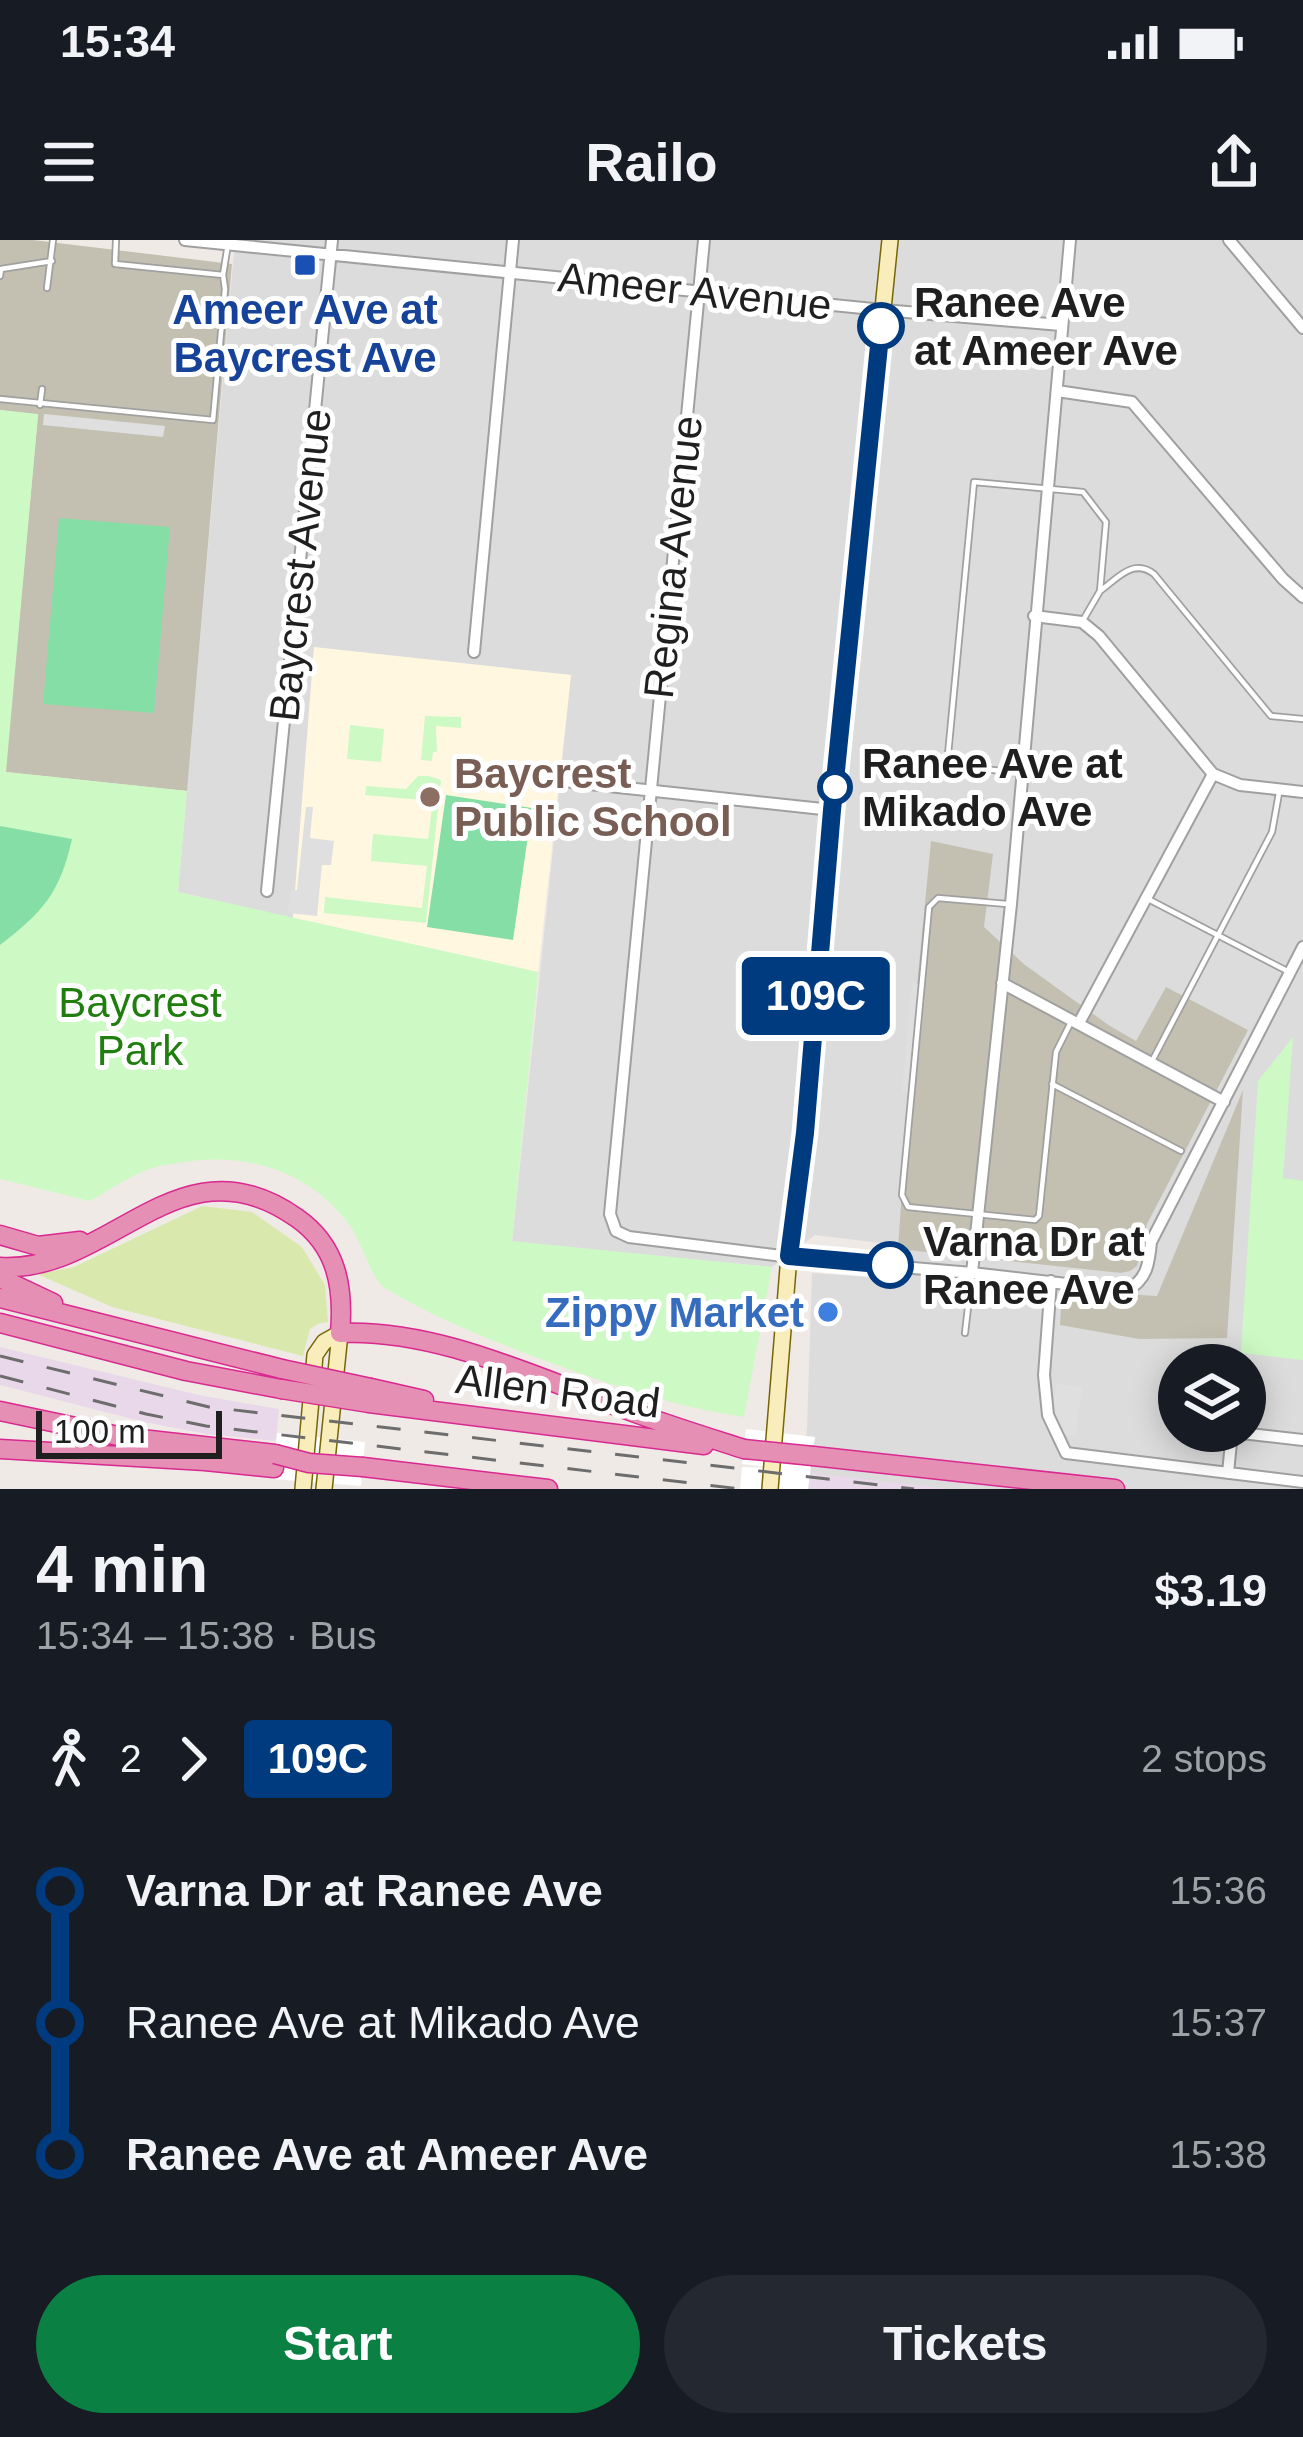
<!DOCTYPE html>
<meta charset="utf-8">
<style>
:root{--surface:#171b24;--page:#242831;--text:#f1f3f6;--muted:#9ea1a6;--accent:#0b8043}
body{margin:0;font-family:Arial,sans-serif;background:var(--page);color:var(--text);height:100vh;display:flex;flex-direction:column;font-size:45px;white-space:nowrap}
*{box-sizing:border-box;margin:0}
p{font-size:39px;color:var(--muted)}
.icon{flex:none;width:66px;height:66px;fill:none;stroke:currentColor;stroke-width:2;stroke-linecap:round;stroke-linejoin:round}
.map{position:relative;height:1249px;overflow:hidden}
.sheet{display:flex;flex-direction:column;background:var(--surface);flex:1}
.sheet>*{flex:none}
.badge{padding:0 24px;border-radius:9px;font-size:42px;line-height:78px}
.controls{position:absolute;left:1158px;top:1104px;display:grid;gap:24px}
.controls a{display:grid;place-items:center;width:108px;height:108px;border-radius:50%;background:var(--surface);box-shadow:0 6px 30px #0003;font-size:60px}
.scale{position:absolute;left:36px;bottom:30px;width:186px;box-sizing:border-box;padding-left:12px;border:6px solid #1f1f1f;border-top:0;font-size:33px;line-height:42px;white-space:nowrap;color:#1f1f1f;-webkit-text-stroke:9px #fff;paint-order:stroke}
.map>.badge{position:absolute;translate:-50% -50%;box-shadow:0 0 0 6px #fff}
.legs{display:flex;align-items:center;gap:18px;height:132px;padding:0 36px;font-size:39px}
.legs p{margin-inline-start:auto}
.summary{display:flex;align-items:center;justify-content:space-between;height:204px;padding:0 36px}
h1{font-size:66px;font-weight:600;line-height:90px}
.button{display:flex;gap:24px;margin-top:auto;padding:24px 36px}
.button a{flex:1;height:138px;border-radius:72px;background:var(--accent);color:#fff;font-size:48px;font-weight:600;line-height:138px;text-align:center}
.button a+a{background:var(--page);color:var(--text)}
ul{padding:0 36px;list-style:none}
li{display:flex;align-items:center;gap:42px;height:132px;font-size:45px}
li i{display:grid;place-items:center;width:18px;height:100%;margin:0 15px;background:currentColor}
li i::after{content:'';width:30px;height:30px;margin:-15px;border:9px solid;border-radius:50%;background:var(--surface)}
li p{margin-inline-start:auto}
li:first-child i{background:linear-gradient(#0000 50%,currentColor 0)}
li:last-child i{background:linear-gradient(currentColor 50%,#0000 0)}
.status{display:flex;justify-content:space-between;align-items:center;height:84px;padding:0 60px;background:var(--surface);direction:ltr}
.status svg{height:33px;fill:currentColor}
header{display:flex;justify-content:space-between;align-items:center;height:156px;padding:0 36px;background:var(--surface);font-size:54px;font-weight:600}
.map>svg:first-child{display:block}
.residential{fill:#dddcdd;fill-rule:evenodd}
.industrial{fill:#e8d8e9}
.education{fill:#fff7e0}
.construction{fill:#c4c0b1}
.grass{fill:#d9e9ad}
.park{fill:#cdf9c4}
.pitch{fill:#85dea6}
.parking{fill:#dfdfdf}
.pier{fill:#fff}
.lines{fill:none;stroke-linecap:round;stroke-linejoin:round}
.lane-casing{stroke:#a0a0a0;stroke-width:8}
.street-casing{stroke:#a0a0a0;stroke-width:14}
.secondary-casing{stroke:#766706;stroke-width:18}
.highway-casing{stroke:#d92890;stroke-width:21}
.lane{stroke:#fff;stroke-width:4.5}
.street{stroke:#fff;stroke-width:10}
.secondary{stroke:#f9edbb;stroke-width:15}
.highway{stroke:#e68fb4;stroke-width:18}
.rail{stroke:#6d6d6d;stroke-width:3;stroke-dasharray:24 24;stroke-linecap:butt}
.highway-bridge-casing{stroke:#d92890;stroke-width:21;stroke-linecap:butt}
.highway-bridge{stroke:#e68fb4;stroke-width:18}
.line-1-casing{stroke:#fff;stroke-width:27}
.line-1{stroke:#003b80;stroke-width:18}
.transit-dot{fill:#1a4fb4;stroke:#fff;stroke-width:4.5}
.stop-1-dot{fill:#fff;stroke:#003b80;stroke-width:6}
.education-dot{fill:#8d6e63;stroke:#fff;stroke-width:4.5}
.shop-dot{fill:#3f7fe0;stroke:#fff;stroke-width:4.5}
.labels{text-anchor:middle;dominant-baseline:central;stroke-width:10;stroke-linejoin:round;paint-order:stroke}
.street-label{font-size:42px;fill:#1f1f1f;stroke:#fff}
.stop-label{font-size:42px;font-weight:bold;fill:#1f1f1f;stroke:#fff;text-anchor:start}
.transit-label{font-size:42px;font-weight:bold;fill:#164399;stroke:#fff}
.education-label{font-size:42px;font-weight:bold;fill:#785e54;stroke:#fff;text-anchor:start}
.park-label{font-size:42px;fill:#1f7e0d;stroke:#fff}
.shop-label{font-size:42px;font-weight:bold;fill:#366cbe;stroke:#fff;text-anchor:end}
</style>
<div class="status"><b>15:34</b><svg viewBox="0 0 49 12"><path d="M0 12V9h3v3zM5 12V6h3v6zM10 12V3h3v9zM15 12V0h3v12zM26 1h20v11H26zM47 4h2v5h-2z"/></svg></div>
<header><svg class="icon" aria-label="menu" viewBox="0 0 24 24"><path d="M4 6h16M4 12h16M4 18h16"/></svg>Railo<svg class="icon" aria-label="share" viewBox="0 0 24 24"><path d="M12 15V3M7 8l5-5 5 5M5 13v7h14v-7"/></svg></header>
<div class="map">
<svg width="1303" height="1249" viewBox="0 0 1303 1249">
<rect width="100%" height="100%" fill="#f0eae6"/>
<path class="residential" d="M235,0H1303V1249H799L807,1188L812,1033L884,1038L888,1004L815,995L772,1027L512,1002L571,435L314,408L293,678L178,652ZM1179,1125H1245V1191H1179Z"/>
<path class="industrial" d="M0,1107L203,1156L279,1169L276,1201L206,1194L144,1182L0,1145Z
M809,1233L952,1249H808Z"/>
<path class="education" d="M314,407L571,435L538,732L293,678Z"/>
<path class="construction" d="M0,0H33L232,24L187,551L5,532L38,175L0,170Z
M931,601L993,614L984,687L1025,725L1110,786L1136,801L1166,747L1248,790L1147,984L1137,1026L1130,1031L1121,1033L898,1009L913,787Z
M1243,850L1227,1098L1139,1099L1060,1085L1062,1050L1157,1056Z"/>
<path class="grass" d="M202,966L252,972L302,1007L325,1045L328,1082L318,1084L310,1089L303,1116L112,1067L37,1034L74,1027Z"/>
<path class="park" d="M0,170L38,174L6,532L187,551L178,652L538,732L512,1001L772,1027L744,1177C669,1166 606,1143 535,1117C484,1097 432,1077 385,1048C371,1039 362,1002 350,986C309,928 239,910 172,924C163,925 154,927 146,930C126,938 108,951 90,961L0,939Z
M425,476L461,477V488L436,486L437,512H433L432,521L421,520Z
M350,485L384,489L381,522L347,519Z
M418,536H429L441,540L426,683L324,673L325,657L422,668L427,626L371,621L373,594L428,599L433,561L365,555L366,546L406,549Z
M1293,797L1283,938L1303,941V1120L1241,1113L1258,841Z"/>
<path class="pitch" d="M59,278L170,287L154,473L43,464Z
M446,555L532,568L513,700L427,687Z
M0,586L72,599C60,653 43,672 0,705Z"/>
<path class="parking" d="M44,174L165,186L163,197L43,185Z
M306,567H313L310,598L334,601L331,625H322L317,676L288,673L290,650H297Z
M912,743L924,745L914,853L902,851Z
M1056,1144L1082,1147L1076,1196L1050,1193Z"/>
<path class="pier" d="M746,1189L815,1197L808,1249H740L742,1227L776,1228L742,1224Z
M277,1193L365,1202L361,1246L272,1239Z"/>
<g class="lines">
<g class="lane-casing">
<path id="lane" d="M116,0L115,24L223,35
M0,36L1,29L52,21
M47,48L53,0
M0,159L213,180L225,49L223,35L228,4
M40,165L42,149
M1100,351C1118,338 1133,318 1154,334L1271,476L1303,479
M1021,533L947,525L974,242L1083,252L1106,282L1100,351L1082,382
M1150,660L1289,732
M1007,664L938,658L929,667L902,955L908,967L1035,980L1039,976L1056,812L1072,780
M1151,823L1272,592L1279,553
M1052,844L1181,911
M965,1093L972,1033"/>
</g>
<g class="street-casing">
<path id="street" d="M185,0L883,70L1061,85
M704,0L610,974L616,991L629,997L807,1019L972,1033L1126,1051C1147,1040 1149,1024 1151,1002L1303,707
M1229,0L1303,88
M1057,151L1132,162L1283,339L1303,357
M1034,376L1082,382L1099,396L1213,534L1240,545L1303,552
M474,412L513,0
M571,542L832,570
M267,651L332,0
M1002,743L1224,862
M1079,783L1213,534
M972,1033L1011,664L1070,0
M1051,1041L1044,1135L1048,1175L1066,1213L1303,1242
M1228,1233L1232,1192L1303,1200"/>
</g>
<g class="secondary-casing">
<path id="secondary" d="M303,1249L315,1115L324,1102L340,1093
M324,1249L340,1093
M770,1249L789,1016L805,893L832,570L890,0"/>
</g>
<g class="highway-casing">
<path id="highway" d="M0,995L38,1006L80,1001
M0,1027C111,1034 179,894 297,978C337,1006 344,1047 340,1093C433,1089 526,1133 611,1164C655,1181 700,1195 744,1209
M0,1038L53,1063
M0,1058L282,1129
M0,1083L186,1131L281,1149
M371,1148L424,1160
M369,1163L704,1205
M0,1171L123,1197L275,1214
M0,1209L205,1221L274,1228
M813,1216L1115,1249
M363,1227L548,1249"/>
</g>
<use href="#lane" class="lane"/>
<use href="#street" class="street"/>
<use href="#secondary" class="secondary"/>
<use href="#highway" class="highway"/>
<path class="rail" d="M0,1116L209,1167L914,1249
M0,1136L146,1174L206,1186L741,1249"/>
<g class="highway-bridge-casing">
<path id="highway-bridge" d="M282,1129L371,1148
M281,1149L369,1163
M744,1209L813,1216
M275,1214L309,1223L363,1227"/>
</g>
<use href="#highway-bridge" class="highway-bridge"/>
</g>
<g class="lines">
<g class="line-1-casing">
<path id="line-1" d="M881,86L832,570L805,893L789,1016L890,1025"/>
</g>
<use href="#line-1" class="line-1"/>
</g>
<rect class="transit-dot" x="293" y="13" width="24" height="24" rx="6"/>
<g class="stop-1-dot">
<circle cx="881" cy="86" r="21"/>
<circle cx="835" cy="547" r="15"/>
<circle cx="890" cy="1025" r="21"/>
</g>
<circle class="education-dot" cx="430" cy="557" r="12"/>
<circle class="shop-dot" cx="828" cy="1072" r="12"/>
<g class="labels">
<g class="street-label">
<text transform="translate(695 51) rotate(6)">Ameer Avenue</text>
<text transform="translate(673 317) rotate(-84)">Regina Avenue</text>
<text transform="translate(300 325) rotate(-84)">Baycrest Avenue</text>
<text transform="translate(558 1151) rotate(7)">Allen Road</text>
</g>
<g class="stop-label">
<text x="914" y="62">Ranee Ave<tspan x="914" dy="48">at Ameer Ave</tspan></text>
<text x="862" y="523">Ranee Ave at<tspan x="862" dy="48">Mikado Ave</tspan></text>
<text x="923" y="1001">Varna Dr at<tspan x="923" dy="48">Ranee Ave</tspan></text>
</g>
<g class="transit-label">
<text x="305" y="69">Ameer Ave at<tspan x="305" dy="48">Baycrest Ave</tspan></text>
</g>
<g class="education-label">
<text x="454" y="533">Baycrest<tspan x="454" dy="48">Public School</tspan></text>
</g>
<g class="park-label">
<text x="140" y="762">Baycrest<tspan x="140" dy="48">Park</tspan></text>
</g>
<g class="shop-label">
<text x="804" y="1072">Zippy Market</text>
</g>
</g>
</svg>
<div class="controls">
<a><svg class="icon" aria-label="layers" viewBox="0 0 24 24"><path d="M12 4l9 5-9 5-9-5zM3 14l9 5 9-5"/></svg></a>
</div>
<div class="scale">100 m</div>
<b class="badge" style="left:816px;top:756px;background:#003b80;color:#fff">109C</b>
</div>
<section class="sheet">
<div class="summary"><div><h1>4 min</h1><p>15:34 – 15:38 · Bus</p></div><b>$3.19</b></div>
<div class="legs"><svg class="icon" aria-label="walk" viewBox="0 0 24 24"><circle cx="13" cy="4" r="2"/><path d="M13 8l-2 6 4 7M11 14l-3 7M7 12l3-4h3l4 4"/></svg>2<svg class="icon" aria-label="forward" viewBox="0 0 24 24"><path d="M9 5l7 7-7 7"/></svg><b class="badge" style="background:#003b80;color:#fff">109C</b><p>2 stops</p></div>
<ul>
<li><i style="color:#003b80"></i><b>Varna Dr at Ranee Ave</b><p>15:36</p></li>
<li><i style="color:#003b80"></i><span>Ranee Ave at Mikado Ave</span><p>15:37</p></li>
<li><i style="color:#003b80"></i><b>Ranee Ave at Ameer Ave</b><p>15:38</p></li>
</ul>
<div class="button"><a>Start</a><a>Tickets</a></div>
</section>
